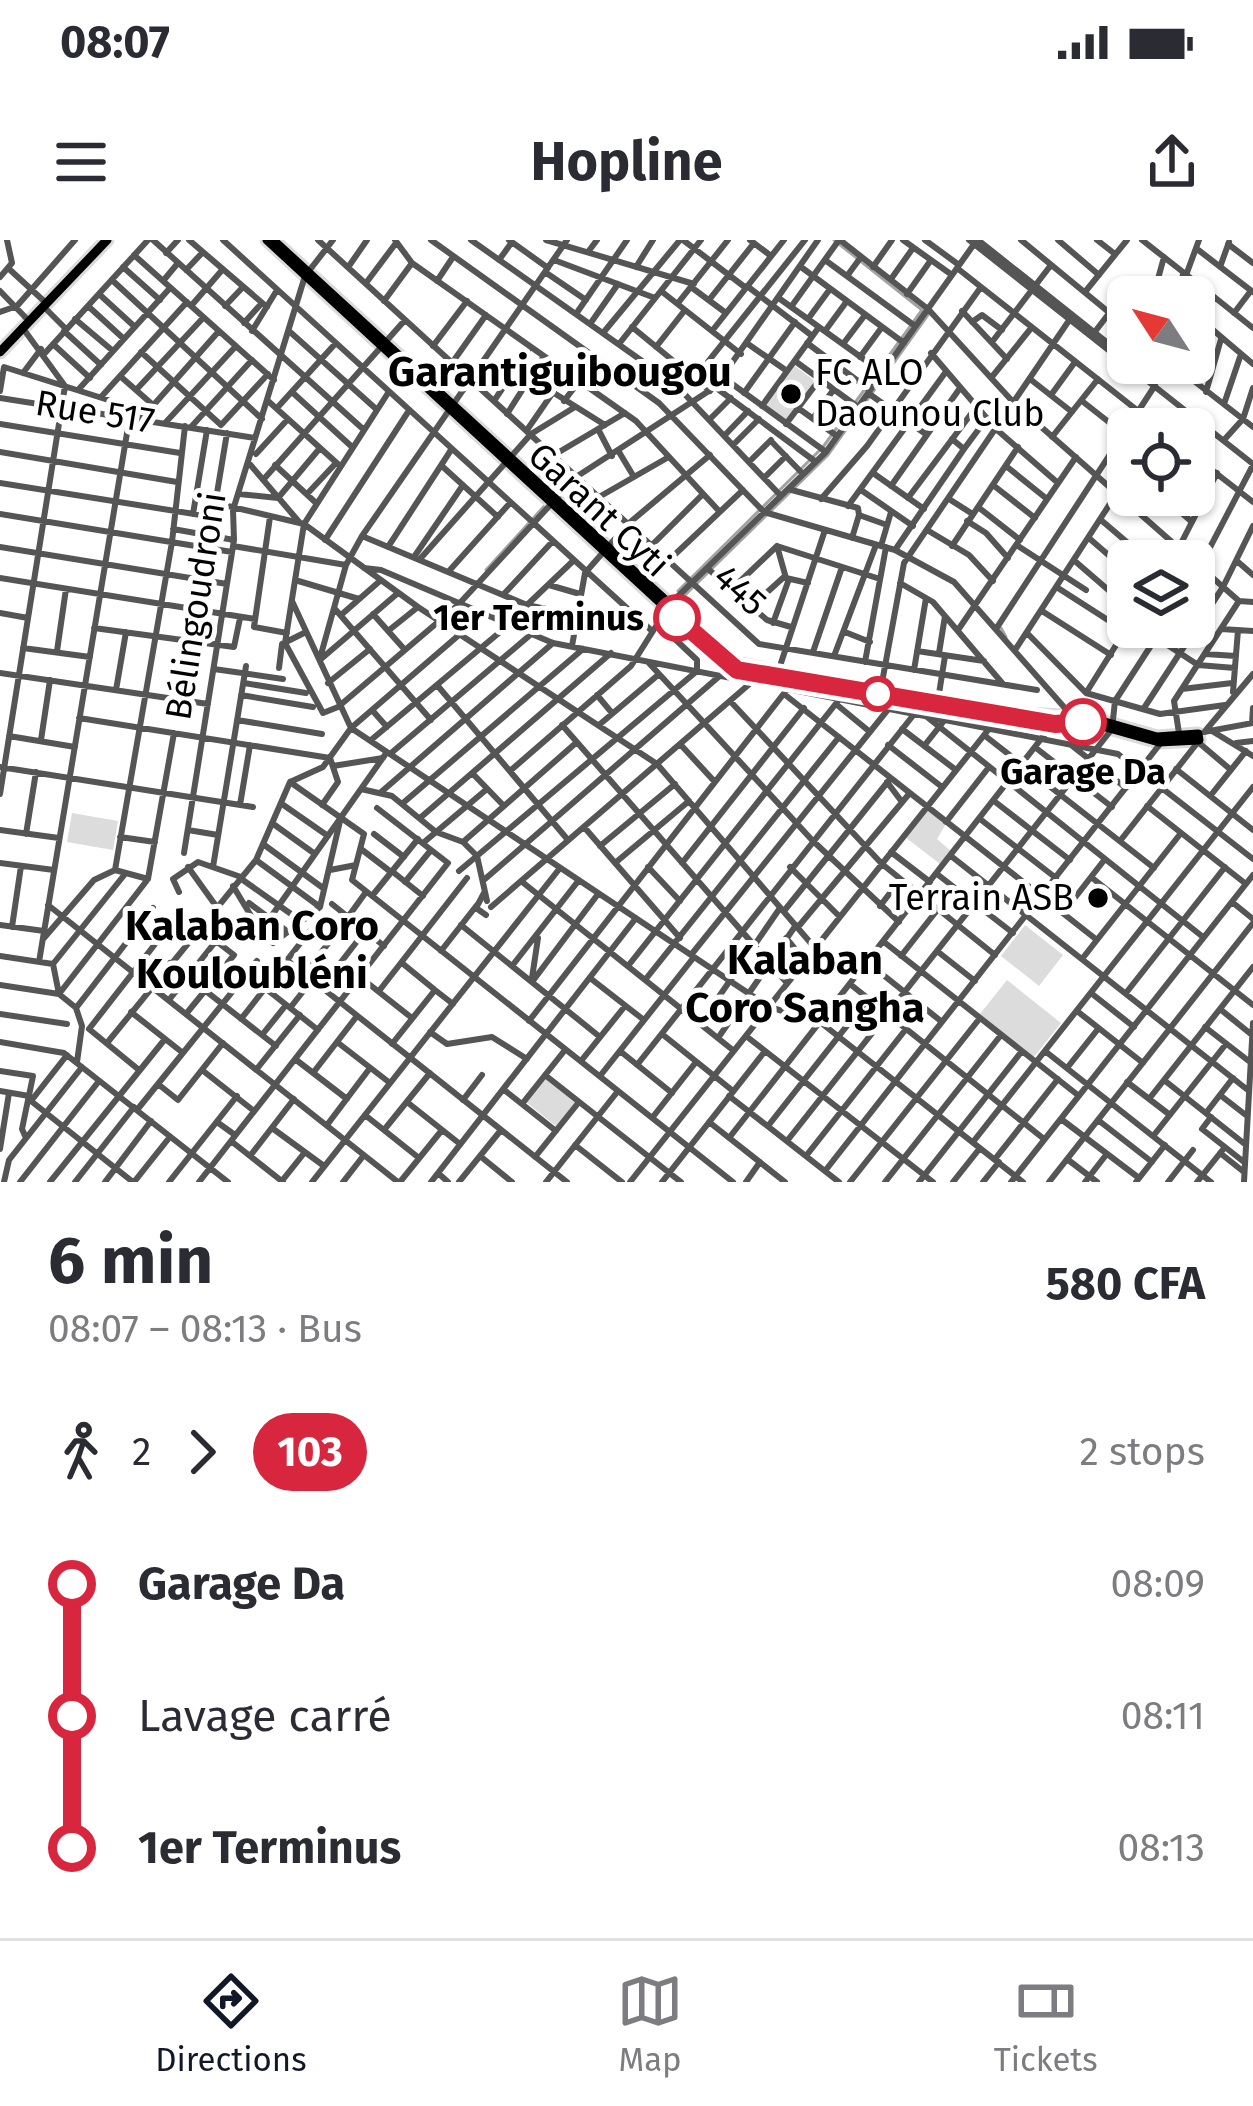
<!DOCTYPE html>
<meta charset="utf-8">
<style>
:root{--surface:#fff;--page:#f2f2f3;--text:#2b2b33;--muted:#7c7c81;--line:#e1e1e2;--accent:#111827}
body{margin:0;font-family:"Fira Sans",sans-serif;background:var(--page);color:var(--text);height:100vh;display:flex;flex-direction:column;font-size:45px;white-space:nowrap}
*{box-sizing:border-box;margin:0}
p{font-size:39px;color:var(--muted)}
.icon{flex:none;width:66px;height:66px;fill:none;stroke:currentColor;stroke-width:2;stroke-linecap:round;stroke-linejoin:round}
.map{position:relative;height:942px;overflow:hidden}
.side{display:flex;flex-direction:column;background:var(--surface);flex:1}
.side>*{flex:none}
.badge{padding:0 24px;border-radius:39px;font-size:42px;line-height:78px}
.needle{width:78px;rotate:306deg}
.fabs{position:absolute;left:1107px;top:36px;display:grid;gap:24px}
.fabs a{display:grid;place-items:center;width:108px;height:108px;border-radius:18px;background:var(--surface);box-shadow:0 3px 9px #0004;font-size:60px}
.map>.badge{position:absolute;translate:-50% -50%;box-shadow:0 0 0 6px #fff}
.legs{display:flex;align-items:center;gap:18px;height:132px;padding:0 48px;font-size:39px}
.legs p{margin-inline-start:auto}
.summary{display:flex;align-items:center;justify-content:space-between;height:204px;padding:0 48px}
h1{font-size:66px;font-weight:700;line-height:90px}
ul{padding:0 48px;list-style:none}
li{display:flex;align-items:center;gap:42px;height:132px;font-size:45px}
li i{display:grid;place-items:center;width:18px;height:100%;margin:0 15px;background:currentColor}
li i::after{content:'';width:30px;height:30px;margin:-15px;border:9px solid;border-radius:50%;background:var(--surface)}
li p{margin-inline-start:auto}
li:first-child i{background:linear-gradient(#0000 50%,currentColor 0)}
li:last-child i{background:linear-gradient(currentColor 50%,#0000 0)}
.status{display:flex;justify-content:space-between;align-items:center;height:84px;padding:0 60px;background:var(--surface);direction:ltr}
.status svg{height:33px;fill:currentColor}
header{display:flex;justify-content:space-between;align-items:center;height:156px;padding:0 48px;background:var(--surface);font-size:54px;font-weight:700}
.dock{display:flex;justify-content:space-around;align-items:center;height:168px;border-top:3px solid var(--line);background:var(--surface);font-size:33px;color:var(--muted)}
.dock a{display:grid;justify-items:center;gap:6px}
.dock .selected{color:var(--accent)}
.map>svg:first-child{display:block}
.green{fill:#dcdcdc}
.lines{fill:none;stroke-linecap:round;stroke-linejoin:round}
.stream{stroke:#a3a3a3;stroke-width:3}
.major-casing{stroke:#dbdbdb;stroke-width:15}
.minor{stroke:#555;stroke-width:6}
.major{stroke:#000;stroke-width:9}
.line-1-casing{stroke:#fff;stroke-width:27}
.line-1{stroke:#d7263d;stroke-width:18}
.poi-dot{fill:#000;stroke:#fff;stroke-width:4.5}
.stop-1-dot{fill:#fff;stroke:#d7263d;stroke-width:6}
.labels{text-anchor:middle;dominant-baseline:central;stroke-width:10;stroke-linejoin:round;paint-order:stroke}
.poi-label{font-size:36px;fill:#000;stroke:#fff;text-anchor:start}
.street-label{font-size:36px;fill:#000;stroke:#fff}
.stop-label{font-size:36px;font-weight:bold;fill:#000;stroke:#fff;text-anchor:end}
.quarter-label{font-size:42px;font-weight:bold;fill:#000;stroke:#fff}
</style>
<div class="status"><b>08:07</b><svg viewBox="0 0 49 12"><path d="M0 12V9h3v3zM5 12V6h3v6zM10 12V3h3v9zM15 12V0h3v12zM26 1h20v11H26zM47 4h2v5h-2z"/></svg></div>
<header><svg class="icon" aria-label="menu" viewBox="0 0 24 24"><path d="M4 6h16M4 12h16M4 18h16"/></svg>Hopline<svg class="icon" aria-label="share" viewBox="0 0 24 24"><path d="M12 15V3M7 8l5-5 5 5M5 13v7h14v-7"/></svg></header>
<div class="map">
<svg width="1253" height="942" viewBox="0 0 1253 942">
<rect width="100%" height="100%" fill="#fff"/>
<path class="green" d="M795,126L815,141L787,181L766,166Z
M928,570L946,584L937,599L951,611L940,624L905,597Z
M72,573L118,581L113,610L67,602Z
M1025,685L1063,715L1039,746L1001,716Z
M1007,740L1061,783L1034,817L980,774Z
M545,837L577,862L557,887L526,862Z"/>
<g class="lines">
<path class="stream" d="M486,330L548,262
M678,351L823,207L922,70L834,0
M684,356L828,215L928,75
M1001,388L1006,397"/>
<g class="major-casing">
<path id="major" d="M267,0L730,427L1052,483L1088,482L1159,502L1199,500L1198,494L1157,497L1091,478L1013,473L734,423L273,0
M0,112L107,0"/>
</g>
<path class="minor" d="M153,0L363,189
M189,0L267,67
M223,0L651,390
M318,0L759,404L1037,450
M395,0L412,23L636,181L719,271
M431,0L659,163L764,272L895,310L954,342L1071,475
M471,0L676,145L781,256
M509,0L548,28
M546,0L694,44
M683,0L746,48
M750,0L771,16
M840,0L928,69L1014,163L1239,361L1253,362
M903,0L952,35
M925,0L959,25
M969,0L1253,224
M978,0L1128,119
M1021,0L1128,88
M1058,0L1099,35
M1097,0L1115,14
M1142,0L1183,32L1181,57
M1228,4L1253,23
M1197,9L1253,52
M588,12L597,0
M166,13L178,0
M134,15L274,140
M499,20L512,2
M554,20L655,58
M825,20L915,86
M349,26L367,0
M123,27L160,60
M636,27L653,0
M801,27L904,103
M873,27L892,0
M1220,27L1229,2
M8,28L45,62
M957,28L1161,189
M186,30L203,12
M545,32L586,60
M847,36L861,17
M1188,36L1213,56
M0,37L12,23L7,0
M1185,38L1199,0
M891,39L913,8
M112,40L262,179
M163,41L178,23
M437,41L453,17
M366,43L396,3
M747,46L811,95
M691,47L726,73
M0,51L28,80
M661,51L741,114
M1085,52L1127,0
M99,54L135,87
M907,54L931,20
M1153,57L1164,17
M780,59L883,133
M709,60L754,3
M384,61L412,23
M678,63L728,0
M88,66L124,99
M191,66L223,29
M225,66L243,47
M791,67L839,0
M46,69L66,89
M962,71L1007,119
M0,72L17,66L75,0
M1234,73L1250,52
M576,74L627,0
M75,79L113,111
M808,79L830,49
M972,82L982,75L1002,90
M244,83L261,64
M590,84L618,44
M1206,84L1253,124
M632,87L710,151
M64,91L101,125
M252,91L277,50
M289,91L375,168
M712,91L784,0
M825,91L847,61
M603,93L680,0
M1094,93L1110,72
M992,102L1051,25
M807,103L870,150
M53,104L90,138
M619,104L701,0
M748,104L787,131
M843,104L865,75
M433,106L467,61
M656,107L685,70
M141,112L221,185
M45,113L148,0
M931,113L996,189L1058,243
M860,117L882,87
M1194,118L1213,56L1253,88
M795,121L858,167
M452,123L486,75
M1133,123L1151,142
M1171,123L1253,187
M23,133L41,109
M120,136L153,165
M1188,137L1192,123
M695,138L805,0
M724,138L826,212
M991,138L1032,87
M1030,139L1072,172
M715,147L816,222
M78,150L170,48
M136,150L203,78
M0,151L4,127L121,164L142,178
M292,152L351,206
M1206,152L1221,99
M388,153L304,284L285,403L323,473L338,467L458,365L576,237L715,147L818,0
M554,153L605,185
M744,153L795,82
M868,153L927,195
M1051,155L1075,122
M101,157L187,62
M0,158L255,198
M267,160L339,225
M494,161L530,107
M564,161L597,118
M1082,161L1124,194
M1224,164L1240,117
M762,166L819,87
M277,168L335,104
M798,168L837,196
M507,174L544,116
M142,178L219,91
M813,178L834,149
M709,180L731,158
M166,182L236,106
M0,184L180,213
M222,184L268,134
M786,184L820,139
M191,187L252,120
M598,189L612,216
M527,190L567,132
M724,196L748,171
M1052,197L1098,139
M1224,200L1243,179L1253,148
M771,201L803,234
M733,205L759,179
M964,209L987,178
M1194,210L1210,189
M0,212L177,242
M619,212L634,237
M1111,212L1128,226
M256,214L288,179
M554,215L625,173
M1194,216L1253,262
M248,222L300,283
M749,222L771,200
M275,225L315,262
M1006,226L1047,259
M443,227L498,277
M873,233L924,269
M764,238L786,216
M263,240L405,80
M0,243L213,277L227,193
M993,245L1035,278
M891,246L960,148
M788,249L858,268L859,275L887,285
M861,250L913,286
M239,254L278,258L320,208
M307,254L336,223
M1161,255L1192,282
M599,257L667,218
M908,258L977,166
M821,259L867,206L981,47
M949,259L971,273
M215,263L304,284L418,367L657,524L815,708
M848,266L945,133
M978,267L1020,300
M0,274L232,312
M193,274L207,190
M1141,275L1153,255
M270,277L254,387L287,393
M1101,280L1149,321
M967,281L986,293L1008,318
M173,289L234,300
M927,290L969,315L993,341
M362,296L527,365L618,384L629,372
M852,298L859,275
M1090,299L1128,332
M325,300L408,172
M233,306L346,325
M651,306L703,254
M777,306L880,339
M777,306L786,338L808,343
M881,306L891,272
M952,306L1018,207
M1018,306L1086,350
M0,307L227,344
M388,307L451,210
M895,310L964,209L952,199
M414,317L463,245
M420,319L531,194L575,167
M668,321L743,250
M1172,321L1217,233
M1237,321L1253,335
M1076,322L1128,367
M364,328L381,330L553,403L1118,514L1253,619
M707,328L767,380L791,387
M449,331L510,263
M0,338L255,379
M1194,338L1253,225
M295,340L359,359
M900,343L933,362L1003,444
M549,345L580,354
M1058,348L1125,391
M732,349L777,306
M503,355L552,302
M292,361L351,488L769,767L820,782L1023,942
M527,365L572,322
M752,366L785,336
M335,369L431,480
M1042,371L1111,415
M0,373L28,378
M373,374L405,410
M341,375L381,340
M773,383L789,339
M1140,387L1198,425L1235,428
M94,388L234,407L240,378
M996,389L1154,147L1162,123
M1221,389L1253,391
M958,390L1076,217
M388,391L418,367
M845,392L870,402
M1027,393L1086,453L1160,474L1225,465
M572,406L585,333L628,284L710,215
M23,408L90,417
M1015,410L1117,253
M57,411L66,349
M917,411L984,421
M813,412L842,327
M939,413L945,376
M1205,414L1236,416
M834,416L876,305
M320,418L346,325L362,296L567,0
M321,419L398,353
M648,422L812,600L899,682
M865,422L886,307
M279,428L282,404L306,392
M214,429L283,439
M914,430L926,358
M778,432L825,290
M0,433L208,464
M244,443L306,453
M328,443L370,409
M437,445L568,600
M881,448L904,323L1070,79
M1182,449L1232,443
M116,450L126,392
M1233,452L1238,390
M1086,453L1128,386
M784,454L1097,700
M241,455L313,467
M597,455L612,473
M178,459L188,400
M938,460L945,416
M731,462L882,624L995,715
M836,464L870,492
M1144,468L1223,347L1253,286
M372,470L387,487
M927,477L1203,697
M79,478L330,518
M237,480L322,494
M1252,483L1253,468
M562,485L787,743
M599,485L658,435
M902,489L956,530
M1206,490L1253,434
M1212,491L1253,516
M1204,492L1253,483
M1179,493L1174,461L1239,361
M984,495L1154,628
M9,496L75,507
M41,500L50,440
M371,500L506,387
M1236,503L1253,501
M680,504L714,541
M888,505L942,547
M1071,505L1126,548
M924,506L955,467
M1036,508L1112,567
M390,514L529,396
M333,526L383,518
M0,527L253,567
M1176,529L1253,590
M510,531L631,426L670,364L826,212L977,0
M473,534L504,566
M290,542L364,594L352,640L733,942
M887,542L902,562
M361,549L392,556L436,592L463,602L477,616L487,661
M380,553L553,403
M0,554L65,146L22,87
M1211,555L1246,511
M994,561L1070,620
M403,563L583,409
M282,564L328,596
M240,565L250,505
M322,565L338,542L330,518
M1147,566L1246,644
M377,568L448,623
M420,578L611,413
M980,579L1056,638
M946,582L989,527
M272,583L315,614
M584,587L680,698
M0,590L59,598
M188,590L218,595
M26,594L36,532
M374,594L404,617
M120,597L155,602
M1120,601L1198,502L1231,530
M463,602L577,502
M423,603L487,549
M263,604L323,648
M600,606L675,544
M361,609L391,632
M891,612L930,642
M184,613L234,300L233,270L305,36L333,0
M951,616L1249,851
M256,620L320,667
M0,623L54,630
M615,623L689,561
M682,623L804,468
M188,627L216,666
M213,627L246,426
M648,627L680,661
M790,627L840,677
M115,630L172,302L185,186
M330,630L356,625
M459,631L697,431V420L657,382
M393,632L423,656
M937,634L1013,693
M1091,637L1253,765
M240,638L301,681
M485,639L730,427
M521,641L734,811
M405,642L431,610
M233,646L265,699
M179,652L173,639L198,622L241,637
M484,653L476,668L486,675
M372,656L418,599
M1232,662L1253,679
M249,663L288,692
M332,664L384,706
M48,665L398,942
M880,666L900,640
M491,667L761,434
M784,671L890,539
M1063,673L1105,619
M348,677L366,652
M270,678L387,512
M0,685L44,691
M461,685L600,797
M12,687L21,626
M798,687L909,554
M44,698L94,640L115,630L148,639
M786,698L805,721
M884,702L1079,856
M273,703L320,667L340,581
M441,711L477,665
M937,711L975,741
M691,715L898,457
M0,716L53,724L125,634
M901,716L938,669
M1082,719L1181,593
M287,720L567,942
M39,722L131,169
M867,722L942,782
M170,723L276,806
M402,723L435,750
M53,724L59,754
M512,726L579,640
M628,726L838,461
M304,734L338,691
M360,737L412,778
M532,738L538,698
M590,738L644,780
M645,740L839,497
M532,742L598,654
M850,744L1044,899
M0,745L59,754L75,767
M265,748L318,790
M321,748L365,691
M379,751L467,638
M1091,753L1134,787
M1126,753L1225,627
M59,754L148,639L174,493
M169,760L216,701L234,715L186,774
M290,768L312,740
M1220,769L1252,795
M1077,771L1143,823
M131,772L183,813
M0,774L67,784
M241,779L309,692
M529,781L796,438
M700,784L780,668
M1205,787L1250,822
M89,789L166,690
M89,789L139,830
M430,792L447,804L492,797L527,819
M662,794L733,851
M262,795L286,765
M746,796L933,942
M718,798L796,685
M0,802L64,813L228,942
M337,802L390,843
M107,803L256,620L290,542L323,527L351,488L481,376
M392,804L435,750L453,764
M620,811L672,853
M1045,811L1211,942
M67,815L31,861L133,942
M295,819L347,859
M581,821L625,766
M77,822L82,786L76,768L153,668
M637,825L915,473
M1067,828L1098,789
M202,830L254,871
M256,830L300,775
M0,831L33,836L22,889L26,898
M313,833L357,776
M545,835L681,942
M600,836L694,717
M1164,840L1246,905
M1127,842L1170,875
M158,844L178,860L223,803
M503,849L556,891
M0,851L29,856
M1220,855L1247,876
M729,856L839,942
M1149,859L1253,727
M463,860L482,835
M407,862L460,904
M522,864L565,810
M137,870L257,721
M1206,873L1233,838
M365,875L419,918
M1211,877L1202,889L1244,922
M652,878L696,822
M1061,879L1139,938
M1098,880L1152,922
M217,882L235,895
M709,882L785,942
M327,885L370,828
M768,886L868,759
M272,888L324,926
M384,890L430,833
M1154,895L1226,804
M729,898L1052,485
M231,901L283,942
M787,901L1112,489L1115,461L1163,387
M973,902L1253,547
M575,905L622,942
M0,909L9,853
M1220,913L1244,932
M250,916L294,859
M480,916L512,942
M806,916L906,789
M535,917L579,862
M995,919L1058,839
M1067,919L1097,942
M825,931L1160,504
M438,933L448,942
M4,942L9,920L82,827
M20,942L99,841
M50,942L165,799
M75,942L134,867
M105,942L151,881
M134,942L169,898
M169,942L237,856
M199,942L448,623
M281,942L305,912
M312,942L560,628
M343,942L364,915
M400,942L442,890
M431,942L636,678
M459,942L501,890
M546,942L618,851
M630,942L1000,475
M662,942L765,811
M746,942L760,922
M850,942L980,778
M885,942L1001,795
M919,942L1022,811
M953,942L980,908
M983,942L999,922
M1011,942L1253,635
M1049,942L1253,683
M1085,942L1106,915
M1136,942L1165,905
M1168,942L1193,910
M1197,942L1225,907
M1244,942L1253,783"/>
<use href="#major" class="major"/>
</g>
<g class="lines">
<g class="line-1-casing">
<path id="line-1" d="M677,378L737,430L1055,484L1083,482"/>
</g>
<use href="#line-1" class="line-1"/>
</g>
<g class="poi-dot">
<circle cx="791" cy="154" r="12"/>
<circle cx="1098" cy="658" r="12"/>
</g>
<g class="stop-1-dot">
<circle cx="677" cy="378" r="21"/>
<circle cx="878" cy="454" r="15"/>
<circle cx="1083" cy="482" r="21"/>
</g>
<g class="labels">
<g class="poi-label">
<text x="815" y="133">FC ALO<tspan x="815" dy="41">Daounou Club</tspan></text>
<text x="1074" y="658" text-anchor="end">Terrain ASB</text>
</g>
<g class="street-label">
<text transform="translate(95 172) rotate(9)">Rue 517</text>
<text transform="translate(599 270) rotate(43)">Garant Cyti</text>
<text transform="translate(740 350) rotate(42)">445</text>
<text transform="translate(196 366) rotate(-81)">Bélingoudroni</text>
</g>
<g class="stop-label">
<text x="644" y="378">1er Terminus</text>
<text x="1083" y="532" text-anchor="middle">Garage Da</text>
</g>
<g class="quarter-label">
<text x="560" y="132">Garantiguibougou</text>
<text x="252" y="686">Kalaban Coro<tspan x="252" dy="48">Kouloubléni</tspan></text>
<text x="805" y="720">Kalaban<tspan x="805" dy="48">Coro Sangha</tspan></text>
</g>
</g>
</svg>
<div class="fabs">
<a><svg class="needle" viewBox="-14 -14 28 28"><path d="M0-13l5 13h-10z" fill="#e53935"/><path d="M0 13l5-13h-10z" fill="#7c7c81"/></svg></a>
<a><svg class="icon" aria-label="locate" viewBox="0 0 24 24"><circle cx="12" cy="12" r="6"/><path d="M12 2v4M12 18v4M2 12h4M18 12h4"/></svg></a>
<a><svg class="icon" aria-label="layers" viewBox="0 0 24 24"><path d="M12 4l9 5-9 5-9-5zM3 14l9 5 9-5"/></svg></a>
</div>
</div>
<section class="side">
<div class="summary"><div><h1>6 min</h1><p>08:07 – 08:13 · Bus</p></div><b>580 CFA</b></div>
<div class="legs"><svg class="icon" aria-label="walk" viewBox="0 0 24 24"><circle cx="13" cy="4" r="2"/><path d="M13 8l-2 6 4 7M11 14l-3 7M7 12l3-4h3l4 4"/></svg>2<svg class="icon" aria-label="forward" viewBox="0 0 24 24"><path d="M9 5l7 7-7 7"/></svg><b class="badge" style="background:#d7263d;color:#fff">103</b><p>2 stops</p></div>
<ul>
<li><i style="color:#d7263d"></i><b>Garage Da</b><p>08:09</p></li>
<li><i style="color:#d7263d"></i><span>Lavage carré</span><p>08:11</p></li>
<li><i style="color:#d7263d"></i><b>1er Terminus</b><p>08:13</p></li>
</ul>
</section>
<nav class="dock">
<a class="selected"><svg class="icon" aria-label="directions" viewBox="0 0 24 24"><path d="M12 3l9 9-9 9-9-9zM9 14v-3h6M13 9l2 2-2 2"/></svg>Directions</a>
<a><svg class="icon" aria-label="map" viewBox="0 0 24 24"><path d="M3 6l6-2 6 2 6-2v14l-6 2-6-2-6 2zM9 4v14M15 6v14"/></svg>Map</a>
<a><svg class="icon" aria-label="tickets" viewBox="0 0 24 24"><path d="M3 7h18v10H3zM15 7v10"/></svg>Tickets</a>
</nav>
